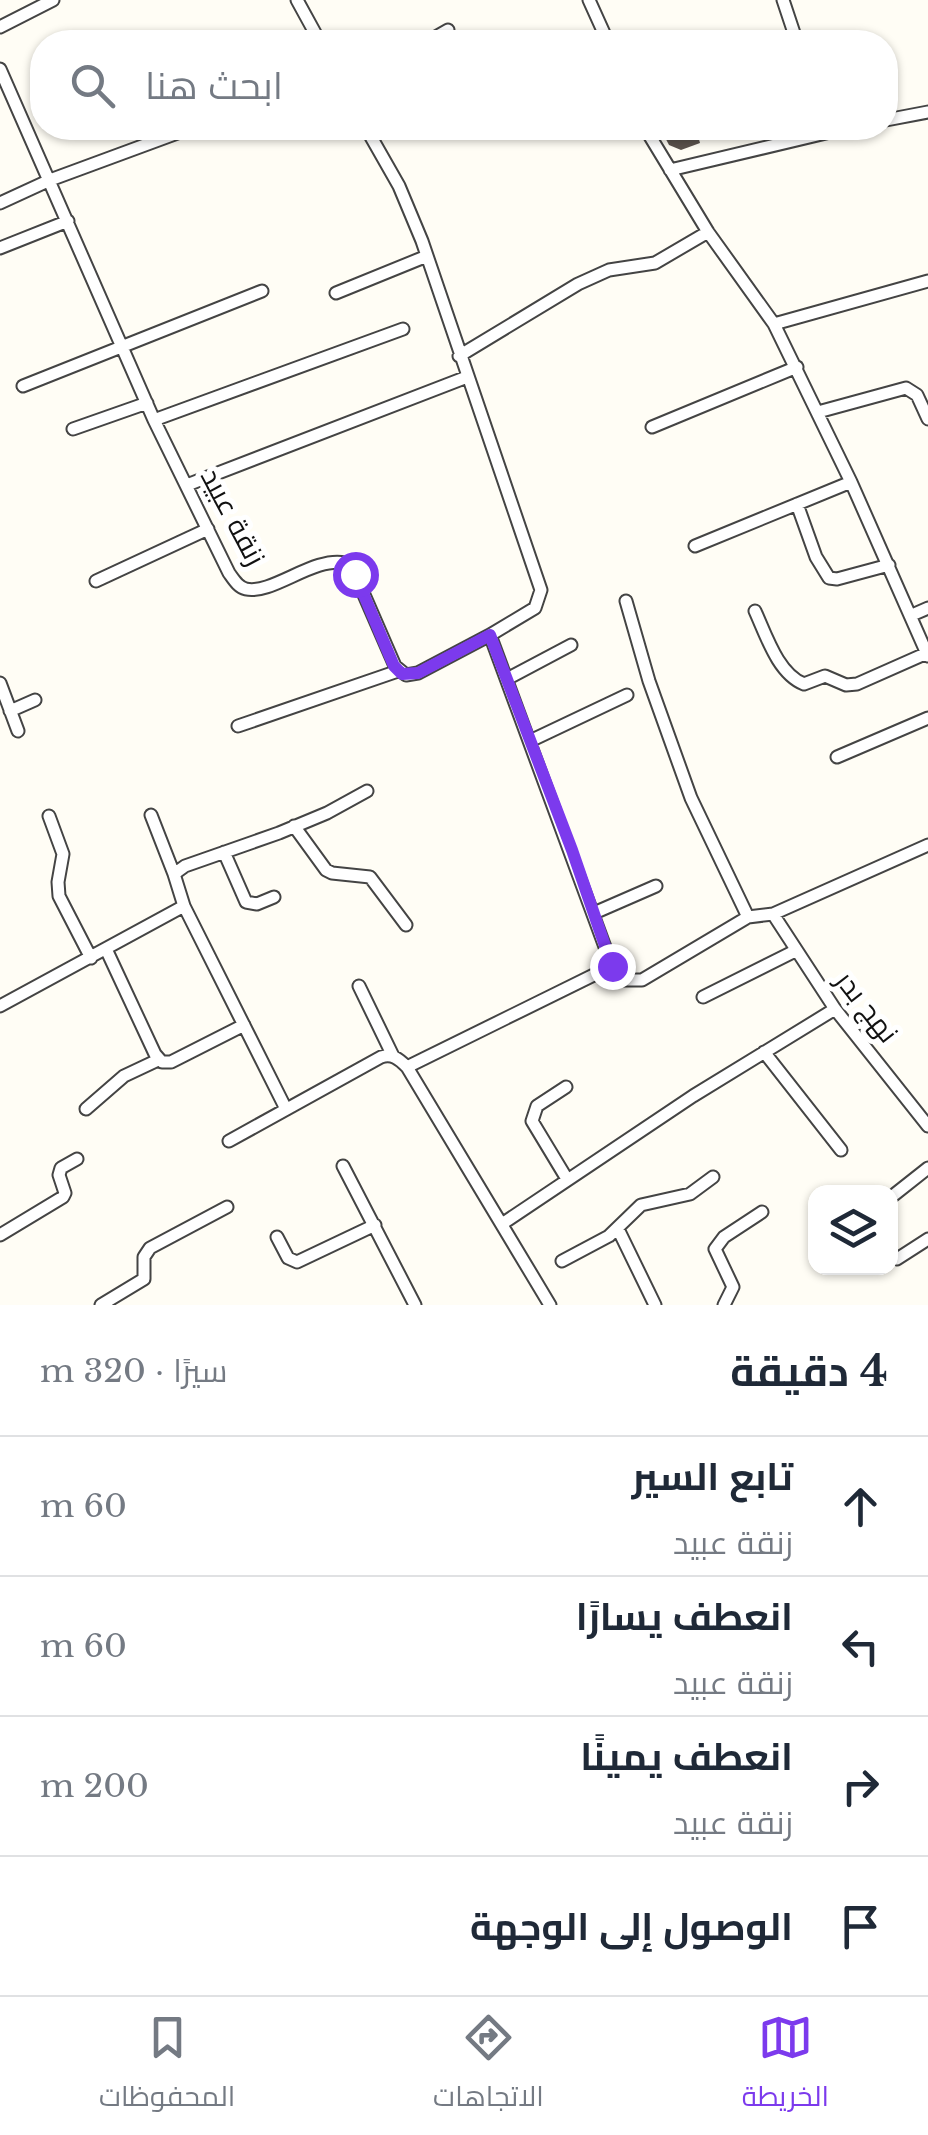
<!DOCTYPE html>
<html lang="ar">
<head>
<meta charset="utf-8">
<style>
	body { margin:0; font-family:"Libre Baskerville",Cairo,serif; background:#f2f2f3; color:#1f2937; direction:rtl }
	.controls { position:absolute; right:30px; bottom:30px; display:grid; overflow:hidden; border-radius:20px; box-shadow:0 2px 8px #0004 }
	.controls button { width:90px; height:90px; display:grid; place-items:center; padding:0; border:0; border-bottom:2px solid #e0e1e3; background:#fff; color:#1f2937; font:50px sans-serif }
	.stop { position:absolute; width:30px; height:30px; margin:-22px; border:8px solid #7c3aed; border-radius:50%; background:#fff }
	.stop.end { background:#7c3aed; border-color:#fff; box-shadow:0 2px 10px #0008 }
	.list { margin:0; padding:0; list-style:none }
	h2 { display:flex; justify-content:space-between; align-items:center; height:130px; margin:0; padding:0 40px; font-size:42px }
	h2 small { font-size:32px; font-weight:400; color:#747a83 }
	.list li { display:grid; grid-template-columns:65px 1fr auto; gap:30px; align-items:center; box-sizing:border-box; height:140px; padding:0 40px; border-top:2px solid #e0e1e3 }
	.list b { display:block; font-size:38px; white-space:nowrap }
	.list p { margin:0; font-size:32px; white-space:nowrap; color:#747a83 }
	.list em { font-size:32px; font-style:normal; color:#747a83 }
	.icon { flex:none; width:55px; height:55px; fill:none; stroke:currentColor; stroke-width:2; stroke-linecap:round; stroke-linejoin:round }
	.map { position:relative; flex:none; width:928px; height:1305px; overflow:hidden; direction:ltr }
	.search { position:absolute; background:#fff; box-shadow:0 2px 8px #0004; left:30px; right:30px; top:30px; height:110px; display:flex; align-items:center; gap:25px; box-sizing:border-box; padding:0 35px; border-radius:40px; color:#747a83; font-size:38px }
	.sheet { height:690px; background:#fff }
	nav { display:flex; justify-content:space-around; align-items:center; box-sizing:border-box; height:140px; border-top:2px solid #e0e1e3; background:#fff; font-size:28px; color:#747a83 }
	nav a { display:grid; justify-items:center; gap:5px }
	nav .on { color:#7c3aed }
	.map>svg:first-child { display:block }
</style>
</head>
<body>
<div class="map">
<svg width="928" height="1305" viewBox="0 0 928 1305">
	<rect width="100%" height="100%" fill="#fffdf5"/>
	<path fill="#5a524d" d="M 660,128 L 696,128 L 700,143 L 681,150 L 669,145 Z"/>
	<g fill="none" stroke-linecap="round" stroke-linejoin="round">
		<g stroke="#444" stroke-width="15">
			<path id="street" d="M 297,0 L 320,42
				M 589,0 L 608,42
				M 783,0 L 797,42
				M 0,27 L 53,0
				M 427,42 L 448,30
				M 0,69 L 154,420 L 229,573 C 234,580 238,587 246,589 C 272,595 314,556 345,563 L 355,574 L 395,666 L 406,675 L 418,673 L 490,635 L 612,966 L 624,980 L 642,980 L 748,917 L 773,914 L 928,845
				M 886,120 L 928,112
				M 366,128 L 399,186 L 422,241 L 541,590 L 535,608 L 490,635
				M 645,128 L 708,232 L 774,324 L 851,482 L 928,656
				M 670,170 L 847,128
				M 0,203 L 50,180 L 191,128
				M 0,248 L 68,221
				M 336,293 L 427,256
				M 774,324 L 928,281
				M 459,356 L 578,284 L 609,270 L 655,263 L 708,232
				M 23,386 L 262,291
				M 818,412 L 906,388 L 917,395 L 928,419
				M 154,420 L 403,329
				M 652,427 L 797,367
				M 73,429 L 147,403
				M 187,485 L 467,377
				M 797,504 L 816,557 L 829,578 L 837,579 L 889,565
				M 695,546 L 851,482
				M 96,581 L 208,529
				M 626,601 L 649,681 L 691,798 L 748,917
				M 755,611 C 766,635 778,674 804,684 L 825,676 L 846,685 L 857,684 L 927,653
				M 912,615 L 928,608
				M 507,679 L 571,645
				M 0,683 L 18,731
				M 10,711 L 35,700
				M 238,726 L 398,671
				M 530,741 L 627,695
				M 837,757 L 928,718
				M 151,815 L 174,874
				M 49,816 L 63,854 L 58,882 L 59,896 L 91,958
				M 294,826 L 326,870 L 332,873 L 370,877 L 406,925
				M 224,852 L 246,902 L 257,904 L 274,897
				M 594,913 L 656,886
				M 773,914 L 835,1009 L 928,1126
				M 106,949 L 155,1054 L 162,1062 L 171,1062 L 244,1025
				M 359,986 L 393,1056
				M 703,997 L 795,951
				M 0,1006 L 184,906
				M 764,1052 L 841,1150
				M 407,1067 L 612,966
				M 566,1087 L 537,1106 L 532,1121 L 567,1179
				M 86,1109 L 124,1076 L 158,1060
				M 286,1109 L 184,906 L 174,874 L 185,866 L 279,833 L 327,813 L 367,791
				M 229,1141 L 381,1057 C 392,1053 399,1059 407,1067 L 550,1305
				M 343,1166 L 415,1305
				M 890,1198 L 928,1168
				M 502,1224 L 693,1096 L 835,1009
				M 618,1229 L 655,1305
				M 0,1235 L 63,1197 L 65,1193 L 59,1175 L 61,1168 L 77,1159
				M 277,1237 L 288,1258 L 297,1262 L 375,1225
				M 897,1259 L 928,1239
				M 562,1261 L 609,1236 L 641,1205 L 690,1194 L 713,1177
				M 101,1305 L 144,1279 L 144,1257 L 150,1248 L 227,1207
				M 724,1305 L 733,1287 L 715,1249 L 724,1237 L 762,1212"/>
		</g>
		<use href="#street" stroke="#fff" stroke-width="11"/>
	</g>
	<g fill="none" stroke-linecap="round" stroke-linejoin="round">
		<path stroke="#7c3aed" stroke-width="12" d="M 355,574 L 394,666 L 402,674 L 418,673 L 490,635 L 572,850 L 612,966"/>
	</g>
	<g text-anchor="middle" dominant-baseline="central" stroke-width="10" stroke-linejoin="round" paint-order="stroke">
		<g font-size="28" fill="#111" stroke="#fff">
			<text transform="translate(233 517) rotate(62)">زنقة عبيد</text>
			<text transform="translate(867 1007) rotate(52)">نهج بدر</text>
		</g>
	</g>
</svg>
<div class="controls">
<button><svg class="icon" aria-label="layers" viewBox="0 0 24 24"><path d="M12 4l9 5-9 5-9-5zM3 14l9 5 9-5"/></svg></button>
</div>
<div class="stop" style="left:355px;top:574px"></div>
<div class="stop end" style="left:612px;top:966px"></div>
<div class="search"><svg class="icon" aria-label="search" viewBox="0 0 24 24"><circle cx="10" cy="10" r="6"/><path d="M15 15l6 6"/></svg>ابحث هنا</div>
</div>
<section class="sheet">
<h2>4 دقيقة<small>سيرًا · 320 m</small></h2>
<ul class="list">
<li><svg class="icon" aria-label="ahead" viewBox="0 0 24 24"><path d="M12 20V5M6 11l6-6 6 6"/></svg><div><b>تابع السير</b><p>زنقة عبيد</p></div><em>60 m</em></li>
<li><svg class="icon" aria-label="left" viewBox="0 0 24 24"><path d="M17 20v-9H6M10 6l-5 5 5 5"/></svg><div><b>انعطف يسارًا</b><p>زنقة عبيد</p></div><em>60 m</em></li>
<li><svg class="icon" aria-label="right" viewBox="0 0 24 24"><path d="M7 20v-9h11M14 6l5 5-5 5"/></svg><div><b>انعطف يمينًا</b><p>زنقة عبيد</p></div><em>200 m</em></li>
<li><svg class="icon" aria-label="arrive" viewBox="0 0 24 24"><path d="M6 21V4h12l-3 4 3 4H6"/></svg><div><b>الوصول إلى الوجهة</b></div></li>
</ul>
</section>
<nav>
<a class="on"><svg class="icon" aria-label="map" viewBox="0 0 24 24"><path d="M3 6l6-2 6 2 6-2v14l-6 2-6-2-6 2zM9 4v14M15 6v14"/></svg>الخريطة</a>
<a><svg class="icon" aria-label="directions" viewBox="0 0 24 24"><path d="M12 3l9 9-9 9-9-9zM9 14v-3h6M13 9l2 2-2 2"/></svg>الاتجاهات</a>
<a><svg class="icon" aria-label="saved" viewBox="0 0 24 24"><path d="M7 4h10v16l-5-4-5 4z"/></svg>المحفوظات</a>
</nav>
</body>
</html>
